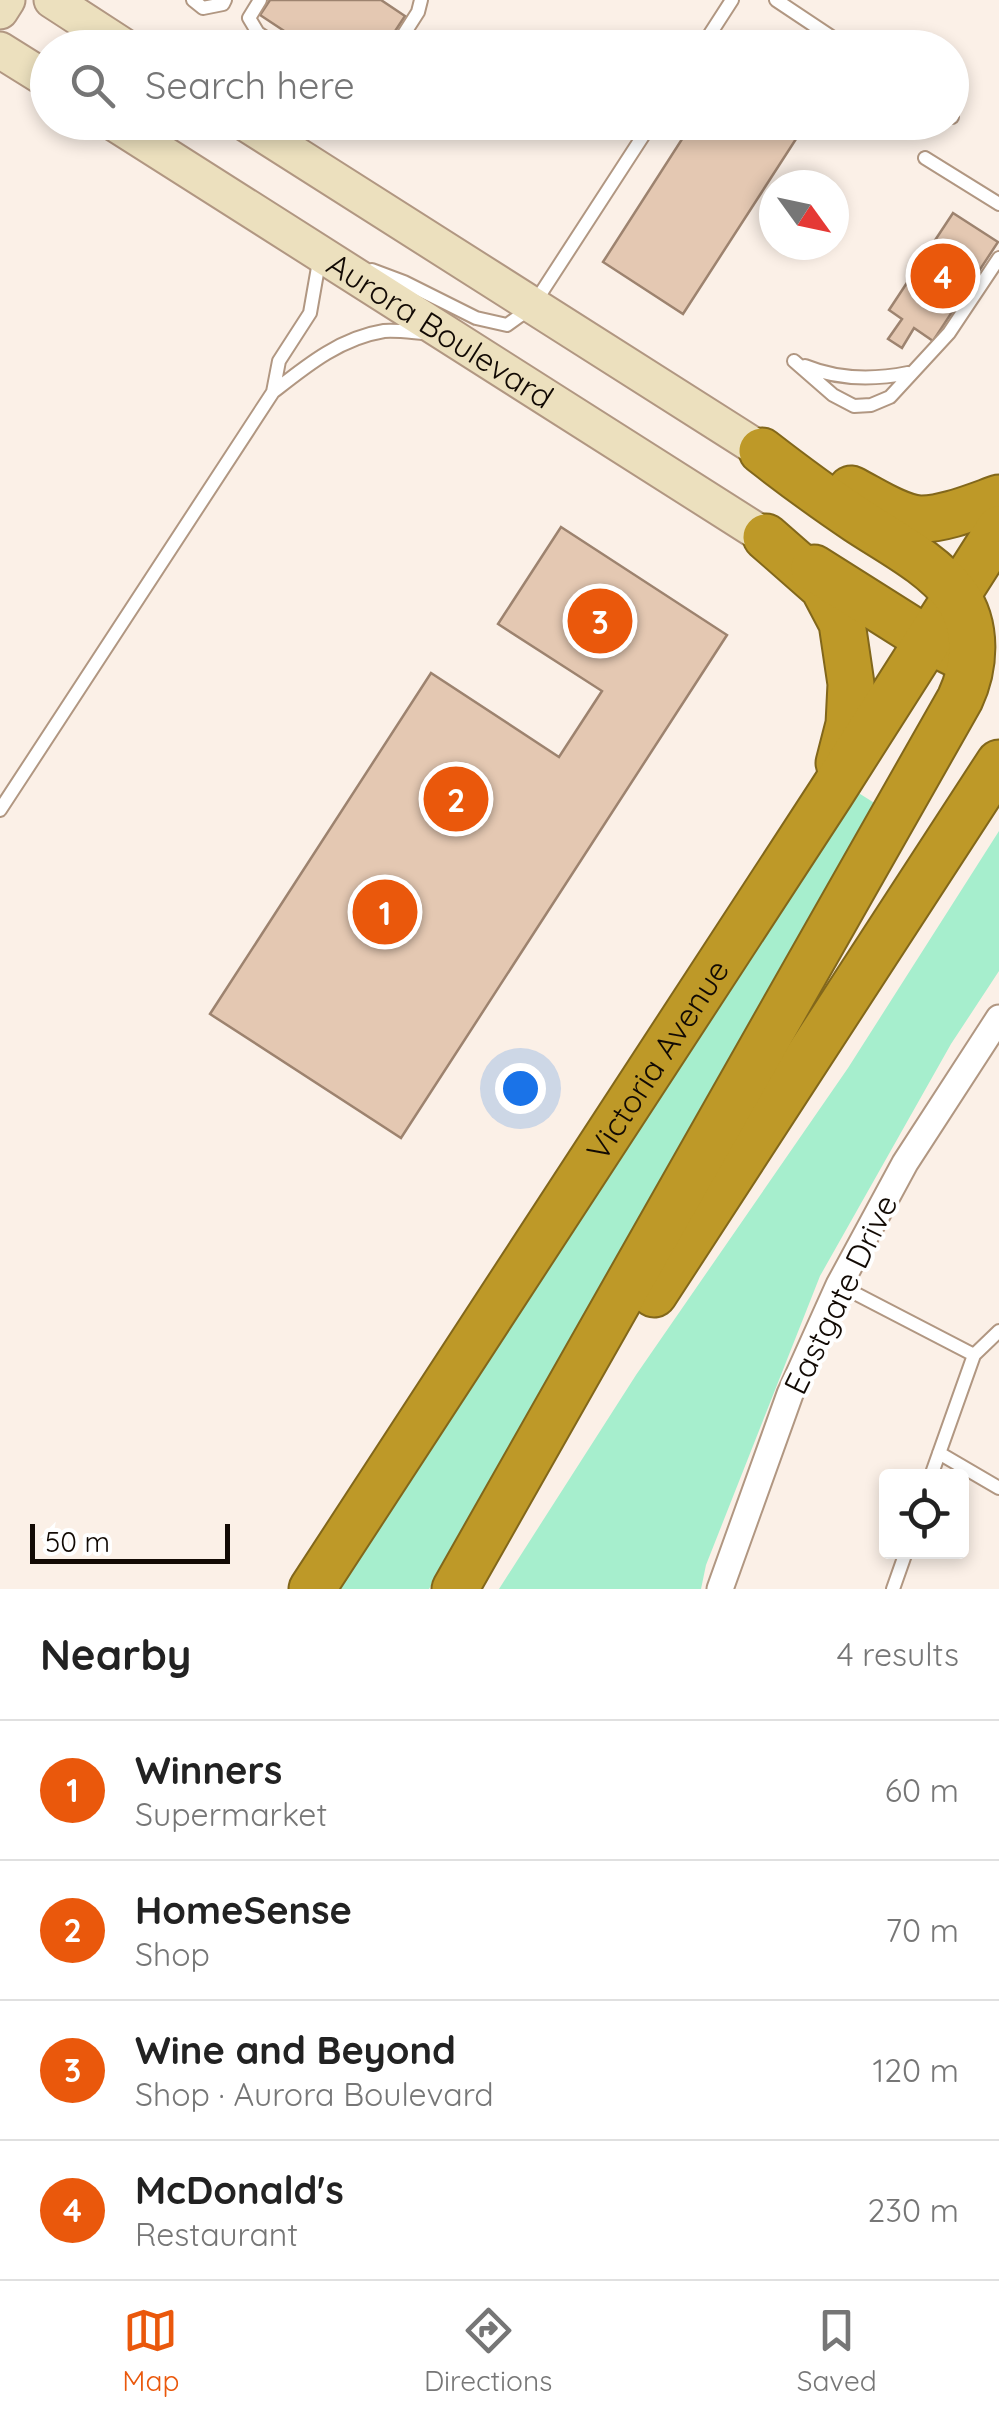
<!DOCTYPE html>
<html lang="en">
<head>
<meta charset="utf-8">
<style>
	body { margin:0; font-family:Quicksand,sans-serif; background:#f2f2f2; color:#222 }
	.controls { position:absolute; right:30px; bottom:30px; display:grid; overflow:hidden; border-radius:10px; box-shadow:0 5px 15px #0003 }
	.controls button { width:90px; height:90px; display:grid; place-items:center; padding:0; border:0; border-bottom:2px solid #e0e0e0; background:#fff; color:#222; font:50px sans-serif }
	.compass { position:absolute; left:759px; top:170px; width:90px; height:90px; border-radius:50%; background:#fff; box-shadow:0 5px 15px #0003; rotate:123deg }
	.scale { position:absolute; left:30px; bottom:25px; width:200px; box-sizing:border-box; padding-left:10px; border:5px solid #120a04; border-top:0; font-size:28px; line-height:35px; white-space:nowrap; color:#120a04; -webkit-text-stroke:8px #fff; paint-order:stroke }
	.you { position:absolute; left:520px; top:1088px; width:35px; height:35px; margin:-25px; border:8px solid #fff; border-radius:50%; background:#1a73e8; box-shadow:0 0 0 15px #1a73e833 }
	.badge { display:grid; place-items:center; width:65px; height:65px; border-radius:50%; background:#ea580c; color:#fff; font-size:32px; font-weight:700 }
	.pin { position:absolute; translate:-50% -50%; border:5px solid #fff; box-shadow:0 2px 10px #0006 }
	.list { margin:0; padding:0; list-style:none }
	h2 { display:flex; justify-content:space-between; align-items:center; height:130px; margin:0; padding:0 40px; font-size:42px }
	h2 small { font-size:32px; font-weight:400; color:#767676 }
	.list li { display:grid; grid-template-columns:65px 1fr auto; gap:30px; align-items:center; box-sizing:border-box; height:140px; padding:0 40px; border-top:2px solid #e0e0e0 }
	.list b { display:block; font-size:38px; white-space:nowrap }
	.list p { margin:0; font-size:32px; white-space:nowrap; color:#767676 }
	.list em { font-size:32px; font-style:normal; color:#767676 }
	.icon { flex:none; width:55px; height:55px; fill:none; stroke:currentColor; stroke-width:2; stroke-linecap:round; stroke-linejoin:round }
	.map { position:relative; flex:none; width:999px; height:1589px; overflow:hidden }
	.search { position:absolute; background:#fff; box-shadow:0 5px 15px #0003; left:30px; right:30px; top:30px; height:110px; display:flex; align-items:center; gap:25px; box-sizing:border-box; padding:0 35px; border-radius:55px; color:#767676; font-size:38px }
	.sheet { height:690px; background:#fff }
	nav { display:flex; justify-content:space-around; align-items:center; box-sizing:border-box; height:140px; border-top:2px solid #e0e0e0; background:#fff; font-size:28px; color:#767676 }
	nav a { display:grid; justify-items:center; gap:5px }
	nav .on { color:#ea580c }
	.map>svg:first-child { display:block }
</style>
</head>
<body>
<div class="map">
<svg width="999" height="1589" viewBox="0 0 999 1589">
	<rect width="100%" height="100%" fill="#fbf0e7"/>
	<path fill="#a6eecd" d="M 857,792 L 876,804 L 706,1098 L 429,1589 L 339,1589 Z
		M 999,831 L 999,971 L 951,1044 L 820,1276 L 706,1565 L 701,1589 L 499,1589 L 636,1375 L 848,1068 Z"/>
	<path fill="#e4c8b2" stroke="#9d836f" stroke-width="2.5" d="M 270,0 L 381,0 L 405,16 L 384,48 L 310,48 L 260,15 Z
		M 693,122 L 807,122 L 683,314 L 603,262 Z
		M 953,213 L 998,242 L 933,341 L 914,328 L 902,348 L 888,339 L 902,319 L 889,310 Z
		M 561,527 L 727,635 L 401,1138 L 210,1014 L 431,673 L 559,757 L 602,691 L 498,624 Z"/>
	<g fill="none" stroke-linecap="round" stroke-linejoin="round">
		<g stroke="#b19782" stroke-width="16">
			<path id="lane" d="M 193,0 L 203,8 L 223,4 L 225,0
				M 260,0 L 249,18 L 258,33 L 281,48
				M 776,0 L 848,48
				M 395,48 L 418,12 L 421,0
				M 701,48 L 732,0
				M 952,116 L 952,117
				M 925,158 L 999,204
				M 372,270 L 404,282 L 476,318 L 507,325 L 532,307 L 652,122
				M 794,361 L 833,395 L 854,406 L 871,405 L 890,397 L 949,333 L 999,258
				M 805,366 C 839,380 873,380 908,373
				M 273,392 L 279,361 L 310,313 L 320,256
				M 0,810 L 273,392 C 306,366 340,338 384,331 C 396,330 411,332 424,333
				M 839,1285 L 974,1355
				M 939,1453 L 999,1488
				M 931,1476 L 974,1355 L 999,1331
				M 893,1589 L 906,1552"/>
		</g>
		<g stroke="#b19782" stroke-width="29">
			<path id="street" d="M 720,1589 L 790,1394 L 839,1285 L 905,1163 L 999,1018"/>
		</g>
		<g stroke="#b19782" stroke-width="39">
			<g id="secondary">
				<path d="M 52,0 L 126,48"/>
				<path d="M 0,11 L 7,0"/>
				<path d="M 0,50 L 48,80"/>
				<path id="s1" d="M 113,122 L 766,537"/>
				<path d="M 244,122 L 762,451"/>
			</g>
		</g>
		<g stroke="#82671b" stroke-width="49">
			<g id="highway">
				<path d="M 851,489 C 871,499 897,517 919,519 C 943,520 976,506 999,498"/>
				<path d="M 766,537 L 823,587 L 842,623 L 851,684 L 849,724 L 839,763"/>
				<path d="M 814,568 L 928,640 L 956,654"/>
				<path d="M 654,1294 L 999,763"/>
				<path id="s2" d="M 312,1589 L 831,793 L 999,529"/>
				<path d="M 455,1589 L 960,699 C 975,667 978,626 956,595 C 932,563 890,542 857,520 C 824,498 793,475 762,451"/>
			</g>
		</g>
		<use href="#lane" stroke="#fff" stroke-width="12"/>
		<use href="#street" stroke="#fff" stroke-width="25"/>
		<use href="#secondary" stroke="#ece0be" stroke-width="35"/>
		<use href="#highway" stroke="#be9928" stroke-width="45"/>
	</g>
	<g text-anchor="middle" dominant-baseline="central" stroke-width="8" stroke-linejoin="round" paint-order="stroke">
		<g font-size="32" fill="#120a04" stroke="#fff">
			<text stroke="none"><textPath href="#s1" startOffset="388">Aurora Boulevard</textPath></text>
			<text stroke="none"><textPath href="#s2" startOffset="632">Victoria Avenue</textPath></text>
			<text transform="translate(840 1294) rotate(-64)">Eastgate Drive</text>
		</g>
	</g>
</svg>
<div class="controls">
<button><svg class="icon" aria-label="locate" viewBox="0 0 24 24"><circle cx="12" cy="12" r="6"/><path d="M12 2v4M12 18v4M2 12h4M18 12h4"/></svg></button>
</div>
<svg class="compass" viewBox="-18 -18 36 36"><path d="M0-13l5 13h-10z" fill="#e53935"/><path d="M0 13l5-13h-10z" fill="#767676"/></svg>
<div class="scale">50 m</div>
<div class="you"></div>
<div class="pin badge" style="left:385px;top:912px">1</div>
<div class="pin badge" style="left:456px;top:799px">2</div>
<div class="pin badge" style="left:600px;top:621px">3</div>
<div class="pin badge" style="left:943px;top:276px">4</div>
<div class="search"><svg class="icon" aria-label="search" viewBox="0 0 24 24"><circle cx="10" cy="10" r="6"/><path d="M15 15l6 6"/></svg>Search here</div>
</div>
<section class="sheet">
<h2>Nearby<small>4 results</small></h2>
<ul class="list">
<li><span class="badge">1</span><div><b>Winners</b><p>Supermarket</p></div><em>60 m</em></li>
<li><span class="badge">2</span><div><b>HomeSense</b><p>Shop</p></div><em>70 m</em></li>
<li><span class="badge">3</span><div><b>Wine and Beyond</b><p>Shop · Aurora Boulevard</p></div><em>120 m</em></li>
<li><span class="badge">4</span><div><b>McDonald's</b><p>Restaurant</p></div><em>230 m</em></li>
</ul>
</section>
<nav>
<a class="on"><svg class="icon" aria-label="map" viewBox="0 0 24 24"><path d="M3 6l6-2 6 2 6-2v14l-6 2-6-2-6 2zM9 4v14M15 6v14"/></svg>Map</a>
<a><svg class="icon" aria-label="directions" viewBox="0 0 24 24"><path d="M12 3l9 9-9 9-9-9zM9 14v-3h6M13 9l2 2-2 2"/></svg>Directions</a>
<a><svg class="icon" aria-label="saved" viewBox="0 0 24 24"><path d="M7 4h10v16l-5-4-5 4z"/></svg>Saved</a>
</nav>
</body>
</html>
